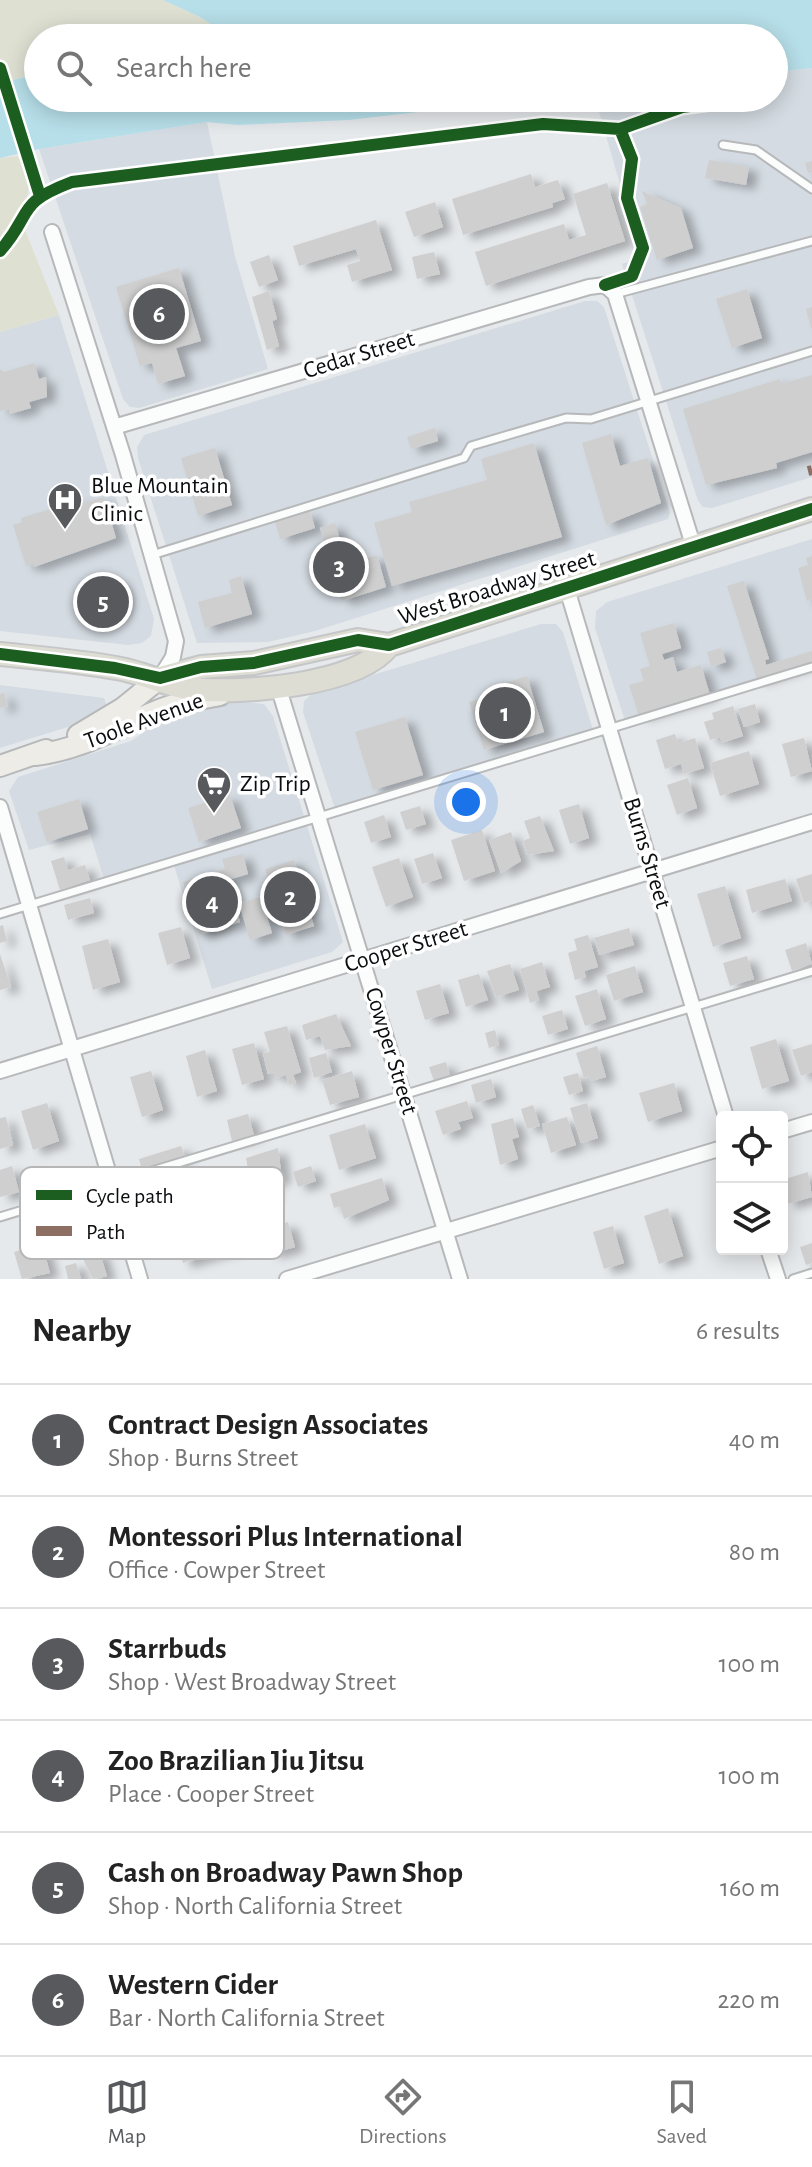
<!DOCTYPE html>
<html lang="en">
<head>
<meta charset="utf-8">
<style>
	body { margin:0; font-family:"Alegreya Sans",sans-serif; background:#f2f2f2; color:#222 }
	.controls { position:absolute; right:24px; bottom:24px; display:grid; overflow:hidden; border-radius:8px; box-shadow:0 4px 20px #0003 }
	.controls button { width:72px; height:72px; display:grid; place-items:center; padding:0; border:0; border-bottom:2px solid #e0e0e0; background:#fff; color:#222; font:40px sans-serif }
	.you { position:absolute; left:466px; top:802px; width:28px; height:28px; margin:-20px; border:6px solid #fff; border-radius:50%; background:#1a73e8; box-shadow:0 0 0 12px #1a73e833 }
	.badge { display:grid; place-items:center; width:52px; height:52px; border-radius:50%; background:#57595c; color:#fff; font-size:26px; font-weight:700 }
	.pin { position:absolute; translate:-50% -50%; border:4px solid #fff; box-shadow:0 2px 8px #0006 }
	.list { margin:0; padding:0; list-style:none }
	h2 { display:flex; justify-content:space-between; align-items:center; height:104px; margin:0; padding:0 32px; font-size:34px }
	h2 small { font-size:26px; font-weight:400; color:#767676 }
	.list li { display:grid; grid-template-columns:52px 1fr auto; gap:24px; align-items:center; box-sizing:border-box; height:112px; padding:0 32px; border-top:2px solid #e0e0e0 }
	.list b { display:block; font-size:30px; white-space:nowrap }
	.list p { margin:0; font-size:26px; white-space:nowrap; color:#767676 }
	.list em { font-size:26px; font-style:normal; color:#767676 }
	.icon { flex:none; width:44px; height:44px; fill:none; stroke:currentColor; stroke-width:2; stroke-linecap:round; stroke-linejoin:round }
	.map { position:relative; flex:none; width:812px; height:1279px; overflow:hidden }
	.search { position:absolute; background:#fff; box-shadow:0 4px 20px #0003; left:24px; right:24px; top:24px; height:88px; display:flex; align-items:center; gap:20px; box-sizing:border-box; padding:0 28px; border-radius:44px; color:#767676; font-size:30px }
	.sheet { height:776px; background:#fff }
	nav { display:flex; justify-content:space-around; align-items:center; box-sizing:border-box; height:112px; border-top:2px solid #e0e0e0; background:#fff; font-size:22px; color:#767676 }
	nav a { display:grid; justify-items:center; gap:4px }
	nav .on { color:#57595c }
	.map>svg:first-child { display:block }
</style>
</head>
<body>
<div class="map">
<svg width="812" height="1279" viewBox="0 0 812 1279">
	<defs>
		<filter id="shadow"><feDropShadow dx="9" dy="5" stdDeviation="4" flood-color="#0004"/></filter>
	</defs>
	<rect width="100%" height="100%" fill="#e6e9ec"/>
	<path fill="#d4dbe2" d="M 812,68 L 812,477 L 712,508 L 703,507 L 698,501 L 622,264 L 641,257 L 595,98 L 774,98 L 774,72 Z
		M 207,122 L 235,256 L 268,369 L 139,408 L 130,407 L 123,399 L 39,149 Z
		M 585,301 L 597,301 L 604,307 L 670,513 L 668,519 L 315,631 L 268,642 L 197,643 L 138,458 L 137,447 L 144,435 Z
		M 59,315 L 154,619 L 151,636 L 142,643 L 128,645 L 0,631 L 0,332 Z
		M 812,539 L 812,667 L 626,724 L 595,628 L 596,611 L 607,602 Z
		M 541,624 L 556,624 L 563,632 L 594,733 L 336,812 L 303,712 L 304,701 L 313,693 Z
		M 0,685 L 104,698 L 108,709 L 97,718 L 0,748 Z
		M 236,701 L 264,704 L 273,716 L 343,942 L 332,952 L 212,989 L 173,862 L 105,882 L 90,834 L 29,850 L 9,791 L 18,777 L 131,741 L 171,713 L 204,704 Z"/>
	<path fill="#dee1d2" d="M 0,0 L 163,0 L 200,17 L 232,38 L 38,38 L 38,74 L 0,83 Z
		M 18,156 L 29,186 L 23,225 L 59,315 L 0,332 L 0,158 Z"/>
	<path fill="#b7dfe9" d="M 163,0 L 812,0 L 812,68 L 774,72 L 774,38 L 232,38 L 200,17 Z
		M 38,74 L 38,98 L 539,98 L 349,120 L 237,125 L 207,122 L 39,149 L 0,158 L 0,83 Z"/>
	<path fill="#cfcfcf" filter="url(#shadow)" d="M 709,160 L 749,167 L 746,185 L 705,178 Z
		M 812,161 L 812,172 L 808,173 L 805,163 Z
		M 531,174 L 535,187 L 558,180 L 565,199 L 552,203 L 553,207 L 463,235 L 452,199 Z
		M 607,183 L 625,241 L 486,286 L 475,252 L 564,224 L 569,240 L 586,235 L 573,194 Z
		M 642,191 L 681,208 L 693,248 L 657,260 L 640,207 L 647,204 Z
		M 435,202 L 443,227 L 414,237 L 405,212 Z
		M 376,220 L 392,270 L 352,282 L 347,265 L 360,261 L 356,249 L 299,266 L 293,246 Z
		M 434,252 L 440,274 L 417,279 L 412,257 Z
		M 269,255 L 278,280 L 259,287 L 250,262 Z
		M 179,268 L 201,341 L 176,348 L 185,376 L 158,384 L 152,363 L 140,366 L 116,287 Z
		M 747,289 L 762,338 L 732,348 L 716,299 Z
		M 269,291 L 277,319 L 272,321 L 279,346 L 267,350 L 252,297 Z
		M 812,307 L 812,328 L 811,328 L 806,309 Z
		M 34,363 L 39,379 L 46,377 L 47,397 L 29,402 L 31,408 L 10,414 L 9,409 L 0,411 L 0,369 L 4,372 Z
		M 812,375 L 812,452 L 776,463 L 777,468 L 706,485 L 683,409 L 780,379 L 781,384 Z
		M 435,428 L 438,441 L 411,449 L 407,437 Z
		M 611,434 L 620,466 L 648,458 L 661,503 L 606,525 L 582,443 Z
		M 534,443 L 562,537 L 392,586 L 374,523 L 412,512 L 409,502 L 487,480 L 481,459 Z
		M 215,448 L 232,505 L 198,516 L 181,458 Z
		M 104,497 L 116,538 L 34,567 L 33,564 L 26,566 L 13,525 L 22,522 L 21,518 L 83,499 L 84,503 Z
		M 310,511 L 315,528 L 280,539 L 275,522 Z
		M 335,523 L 347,564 L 377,555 L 386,587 L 342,601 L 320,528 Z
		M 812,556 L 812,599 L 807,601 L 798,568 L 808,565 L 806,558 Z
		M 241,576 L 252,614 L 205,628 L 198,602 L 232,593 L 229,580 Z
		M 119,581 L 124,597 L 119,612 L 101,617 L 85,610 L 80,594 Z
		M 744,581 L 769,659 L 765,660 L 766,665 L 812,651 L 812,662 L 757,680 L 727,586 Z
		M 674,623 L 681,648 L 662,654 L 664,660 L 673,657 L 677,672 L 701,665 L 710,695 L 639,716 L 629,685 L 644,681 L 640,669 L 650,666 L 640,633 Z
		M 721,648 L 726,662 L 711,667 L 707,652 Z
		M 527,676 L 544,732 L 484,750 L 469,702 L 495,694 L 493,687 Z
		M 4,693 L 8,706 L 0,708 L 0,694 Z
		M 755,704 L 760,722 L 744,727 L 738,709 Z
		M 733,706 L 743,736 L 722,743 L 720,737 L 710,740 L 704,722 L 714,719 L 712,713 Z
		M 405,717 L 423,775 L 373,790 L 355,732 Z
		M 675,734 L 678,743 L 695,738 L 704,768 L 684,774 L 681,764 L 665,769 L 656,740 Z
		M 804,738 L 812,771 L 791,777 L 782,744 Z
		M 749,751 L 759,784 L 720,796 L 710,763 Z
		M 688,778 L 697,808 L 677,815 L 667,785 Z
		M 230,795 L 241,828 L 199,842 L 188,808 Z
		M 79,799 L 88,829 L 47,842 L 37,812 Z
		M 579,804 L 589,838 L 570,844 L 559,810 Z
		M 420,806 L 426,824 L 406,830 L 400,812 Z
		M 384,815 L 391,837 L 371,843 L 364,822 Z
		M 540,816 L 554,851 L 527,855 L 523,841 L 530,838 L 524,821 Z
		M 482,830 L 495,871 L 464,881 L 451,840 Z
		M 511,832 L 521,861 L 501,873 L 489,840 Z
		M 433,853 L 442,878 L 422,884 L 414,859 Z
		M 243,854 L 248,874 L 228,880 L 240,922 L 199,935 L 183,882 L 225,869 L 222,859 Z
		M 64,857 L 68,870 L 85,865 L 90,880 L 60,890 L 51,861 Z
		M 399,858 L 413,897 L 386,907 L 372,867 Z
		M 294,860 L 314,926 L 286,935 L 265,869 Z
		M 812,874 L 812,900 L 804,903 L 796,879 Z
		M 785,879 L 792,901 L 752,913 L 746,890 Z
		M 725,886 L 741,938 L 713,947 L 697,894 Z
		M 261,897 L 272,933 L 250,940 L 239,903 Z
		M 90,898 L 94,913 L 68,920 L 64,905 Z
		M 3,925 L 7,941 L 0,943 L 0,926 Z
		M 181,927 L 190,958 L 167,965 L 158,933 Z
		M 629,928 L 634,945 L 599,955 L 594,938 Z
		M 588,935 L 598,967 L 584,971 L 586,977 L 575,980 L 568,953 L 577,950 L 574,939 Z
		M 108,939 L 120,982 L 93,990 L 82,946 Z
		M 806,943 L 812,964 L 792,971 L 785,950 Z
		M 0,954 L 11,987 L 0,990 Z
		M 747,956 L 754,979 L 730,986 L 723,963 Z
		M 542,962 L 550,987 L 536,991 L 539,1000 L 530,1003 L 520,969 Z
		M 510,964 L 519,990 L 496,997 L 487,971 Z
		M 635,966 L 643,992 L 614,1001 L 606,975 Z
		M 479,974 L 488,1000 L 466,1007 L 458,980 Z
		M 440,984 L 449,1013 L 425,1020 L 416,991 Z
		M 597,989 L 606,1019 L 585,1026 L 575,996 Z
		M 562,1010 L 568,1029 L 548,1035 L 542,1016 Z
		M 336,1014 L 351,1046 L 325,1050 L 320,1036 L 306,1040 L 302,1025 Z
		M 287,1026 L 301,1072 L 293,1075 L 296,1083 L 289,1085 L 286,1075 L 276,1078 L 274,1072 L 268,1074 L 263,1053 L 270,1052 L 264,1032 Z
		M 495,1030 L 499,1045 L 489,1048 L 485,1033 Z
		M 776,1039 L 789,1081 L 762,1089 L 750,1047 Z
		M 254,1043 L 264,1079 L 242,1085 L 232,1049 Z
		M 812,1044 L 812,1072 L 801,1076 L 792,1050 Z
		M 597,1046 L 606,1077 L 591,1081 L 589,1076 L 584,1078 L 576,1053 Z
		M 205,1050 L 217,1091 L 197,1097 L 186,1056 Z
		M 326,1053 L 332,1072 L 314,1078 L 309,1058 Z
		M 446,1062 L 450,1076 L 434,1081 L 429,1067 Z
		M 151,1071 L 163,1110 L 142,1117 L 130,1077 Z
		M 352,1071 L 359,1097 L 330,1105 L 322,1080 Z
		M 578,1073 L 583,1091 L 569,1095 L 563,1077 Z
		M 491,1079 L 496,1097 L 476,1103 L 471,1085 Z
		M 674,1083 L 682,1111 L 648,1122 L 639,1093 Z
		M 467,1101 L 473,1118 L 458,1122 L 461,1129 L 443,1135 L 435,1111 Z
		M 47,1103 L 59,1141 L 33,1150 L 21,1111 Z
		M 587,1103 L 598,1138 L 581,1143 L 570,1108 Z
		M 533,1105 L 540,1126 L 527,1129 L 521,1109 Z
		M 248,1114 L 254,1135 L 232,1141 L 227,1120 Z
		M 6,1117 L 13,1145 L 0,1149 L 0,1118 Z
		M 567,1117 L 576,1145 L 551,1153 L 542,1124 Z
		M 513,1118 L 519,1137 L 512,1139 L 518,1159 L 500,1165 L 491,1124 Z
		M 365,1124 L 376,1158 L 339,1170 L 329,1135 Z
		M 181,1146 L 185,1157 L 142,1170 L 139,1159 Z
		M 278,1148 L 282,1179 L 270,1182 L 273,1193 L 253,1198 L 246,1158 Z
		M 12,1166 L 19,1192 L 0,1197 L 0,1170 Z
		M 311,1166 L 316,1181 L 298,1187 L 293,1172 Z
		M 808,1172 L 812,1197 L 787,1204 L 782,1180 Z
		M 382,1178 L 389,1200 L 344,1219 L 340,1206 L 334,1208 L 330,1194 Z
		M 668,1208 L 683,1256 L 659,1264 L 644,1216 Z
		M 288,1222 L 295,1247 L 271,1254 L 264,1229 Z
		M 232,1225 L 238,1247 L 183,1263 L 176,1240 Z
		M 613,1226 L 624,1263 L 604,1269 L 593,1232 Z
		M 812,1243 L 812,1263 L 806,1265 L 800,1247 Z
		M 42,1244 L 50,1273 L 22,1279 L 14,1252 Z
		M 99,1250 L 107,1276 L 93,1279 L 81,1255 Z
		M 76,1263 L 81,1279 L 68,1279 L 65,1266 Z"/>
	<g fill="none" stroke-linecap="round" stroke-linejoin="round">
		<g stroke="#b6b8ba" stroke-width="11">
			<path id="service" d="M 723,145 L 756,150 L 812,189
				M 615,294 L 812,241
				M 152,555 L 464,458 L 471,446 L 566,418 L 591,419 L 812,351
				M 0,914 L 812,667
				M 0,1217 L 812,971
				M 793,1279 L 812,1273"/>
		</g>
		<g stroke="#b6b8ba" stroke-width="18">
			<path id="minor" d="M 52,232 L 123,455 L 176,641 L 173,657 L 160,678
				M 114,427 L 589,287 L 605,285 L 615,294 L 694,548
				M 567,589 L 726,1117
				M 278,686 L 460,1279
				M 0,807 L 140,1279
				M 0,1071 L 812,822
				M 782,1131 L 812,1122
				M 768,1249 L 778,1279
				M 287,1279 L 722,1148"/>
		</g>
		<g stroke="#b6b8ba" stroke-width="24">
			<path id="secondary" d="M 78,735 L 123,708 L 160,678
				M 35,755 C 81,750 117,727 159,710 C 179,702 200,699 220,695
				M 0,766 L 46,750"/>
		</g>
		<g stroke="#c5c6c8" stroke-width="26">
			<path id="primary" d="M 0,654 C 38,658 78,661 116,668 C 142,672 168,686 192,689 C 241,694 358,686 389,645 L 812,509
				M 160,678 L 201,667 L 254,663 L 358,640 L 389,645"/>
		</g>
		<use href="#service" stroke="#fbfcfc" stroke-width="7"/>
		<use href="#minor" stroke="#fbfcfc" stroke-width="14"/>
		<use href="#secondary" stroke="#edece7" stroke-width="20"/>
		<use href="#primary" stroke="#deddd3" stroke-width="22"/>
		<path stroke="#8d6e63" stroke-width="10" stroke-dasharray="20 10" stroke-linecap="butt" d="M 808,471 L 812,470"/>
		<g stroke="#fff" stroke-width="17">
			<path id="cycleway" d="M 0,68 L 40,196
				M 0,251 C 34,213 14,204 72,182 L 543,124 L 620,129 L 682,107 L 751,98
				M 605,285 L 632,276 L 643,248 L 627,198 L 632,159 L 620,129
				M 0,654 L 115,668 L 160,678 L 201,667 L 254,663 L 358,640 L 389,645 L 812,509"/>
		</g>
		<use href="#cycleway" stroke="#1b5e20" stroke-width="12"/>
	</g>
	<defs>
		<g id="hospital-pin" transform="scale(1.8)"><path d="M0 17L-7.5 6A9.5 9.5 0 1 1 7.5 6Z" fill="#57595c" stroke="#fff"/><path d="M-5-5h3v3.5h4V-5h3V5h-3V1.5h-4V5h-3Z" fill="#fff"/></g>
		<g id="supermarket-pin" transform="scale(1.8)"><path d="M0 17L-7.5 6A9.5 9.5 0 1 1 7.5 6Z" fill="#57595c" stroke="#fff"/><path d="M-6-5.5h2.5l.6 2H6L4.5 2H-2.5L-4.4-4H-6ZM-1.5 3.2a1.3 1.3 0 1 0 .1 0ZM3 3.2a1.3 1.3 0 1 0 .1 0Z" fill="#fff"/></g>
	</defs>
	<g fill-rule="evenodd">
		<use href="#hospital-pin" x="65" y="500"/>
		<use href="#supermarket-pin" x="214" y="784"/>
	</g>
	<g text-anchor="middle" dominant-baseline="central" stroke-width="7" stroke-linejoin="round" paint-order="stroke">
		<g font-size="24" fill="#0a0c0e" stroke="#fff">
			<text transform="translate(359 355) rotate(-17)">Cedar Street</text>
			<text transform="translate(497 588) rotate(-17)">West Broadway Street</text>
			<text transform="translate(144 721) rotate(-20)">Toole Avenue</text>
			<text transform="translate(647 853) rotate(73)">Burns Street</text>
			<text transform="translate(406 947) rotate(-17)">Cooper Street</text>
			<text transform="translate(391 1051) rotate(73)">Cowper Street</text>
		</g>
		<g font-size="24" fill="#0a0c0e" stroke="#fff" text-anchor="start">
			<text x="91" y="486">Blue Mountain<tspan x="91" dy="28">Clinic</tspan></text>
			<text x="240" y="784">Zip Trip</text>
		</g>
	</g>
	<rect x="20" y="1167" width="264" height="92" rx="12" fill="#fff" stroke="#b6b6b7" stroke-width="2"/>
	<rect x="36" y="1190" width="36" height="10" fill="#1b5e20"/>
	<rect x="36" y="1226" width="36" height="10" fill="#8d6e63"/>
	<g font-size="22" fill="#0a0c0e">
		<text x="86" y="1203">Cycle path</text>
		<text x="86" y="1239">Path</text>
	</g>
</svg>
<div class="controls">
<button><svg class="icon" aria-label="locate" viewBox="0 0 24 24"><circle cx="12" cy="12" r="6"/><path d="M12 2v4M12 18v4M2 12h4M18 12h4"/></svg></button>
<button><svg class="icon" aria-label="layers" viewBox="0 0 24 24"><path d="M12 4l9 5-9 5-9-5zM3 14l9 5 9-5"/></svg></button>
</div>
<div class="you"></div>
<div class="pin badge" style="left:505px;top:713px">1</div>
<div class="pin badge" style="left:290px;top:897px">2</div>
<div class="pin badge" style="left:339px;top:567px">3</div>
<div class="pin badge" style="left:212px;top:902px">4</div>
<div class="pin badge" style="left:103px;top:602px">5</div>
<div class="pin badge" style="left:159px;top:314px">6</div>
<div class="search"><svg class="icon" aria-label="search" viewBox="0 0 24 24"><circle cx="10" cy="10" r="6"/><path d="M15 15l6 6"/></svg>Search here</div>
</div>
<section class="sheet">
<h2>Nearby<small>6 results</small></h2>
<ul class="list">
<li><span class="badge">1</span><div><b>Contract Design Associates</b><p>Shop · Burns Street</p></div><em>40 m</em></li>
<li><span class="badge">2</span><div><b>Montessori Plus International</b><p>Office · Cowper Street</p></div><em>80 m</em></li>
<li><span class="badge">3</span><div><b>Starrbuds</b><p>Shop · West Broadway Street</p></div><em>100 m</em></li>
<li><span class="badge">4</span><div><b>Zoo Brazilian Jiu Jitsu</b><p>Place · Cooper Street</p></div><em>100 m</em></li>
<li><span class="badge">5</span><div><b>Cash on Broadway Pawn Shop</b><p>Shop · North California Street</p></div><em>160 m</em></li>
<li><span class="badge">6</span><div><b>Western Cider</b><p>Bar · North California Street</p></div><em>220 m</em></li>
</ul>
</section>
<nav>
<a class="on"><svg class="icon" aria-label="map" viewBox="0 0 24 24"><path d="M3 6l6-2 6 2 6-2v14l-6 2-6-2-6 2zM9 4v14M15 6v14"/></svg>Map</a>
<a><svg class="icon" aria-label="directions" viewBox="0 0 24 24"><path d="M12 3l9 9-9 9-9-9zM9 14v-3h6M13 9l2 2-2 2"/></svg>Directions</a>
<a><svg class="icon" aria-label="saved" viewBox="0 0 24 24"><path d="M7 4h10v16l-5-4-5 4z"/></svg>Saved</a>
</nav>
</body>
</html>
